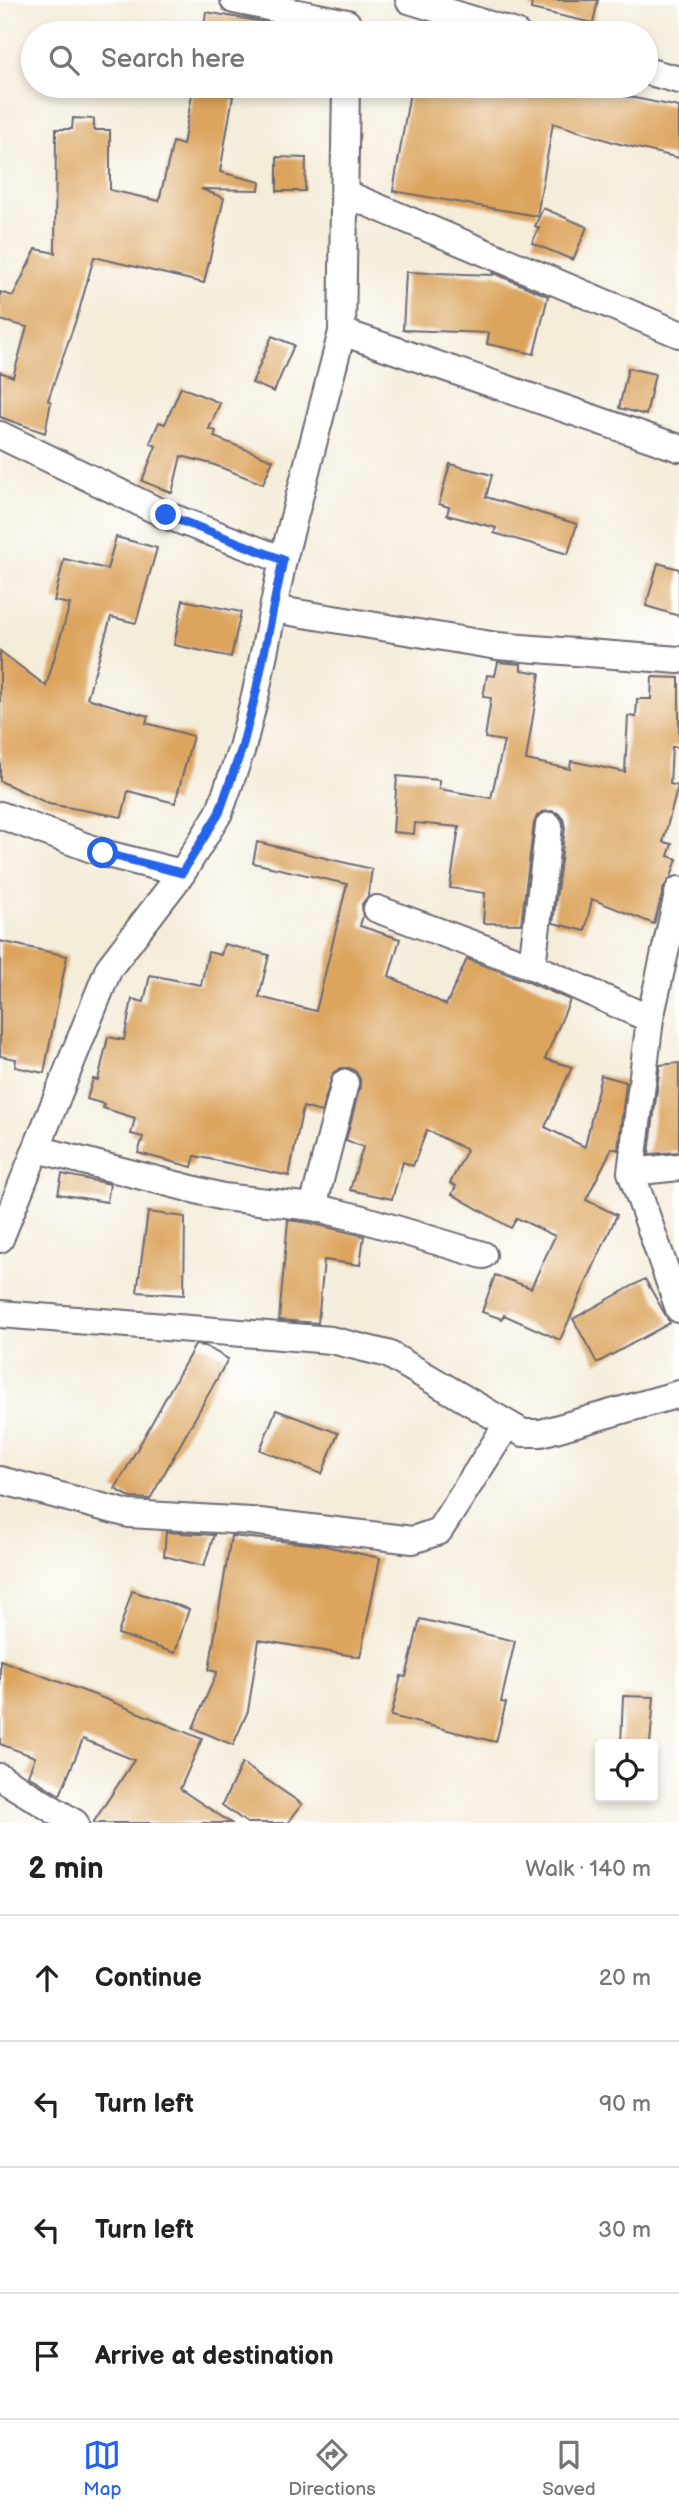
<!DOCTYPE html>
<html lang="en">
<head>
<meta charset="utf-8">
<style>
	body { margin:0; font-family:"Balsamiq Sans",sans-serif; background:#f6f6f6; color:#222 }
	.controls { position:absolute; right:21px; bottom:21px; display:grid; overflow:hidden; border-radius:7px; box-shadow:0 4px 10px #0003 }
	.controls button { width:63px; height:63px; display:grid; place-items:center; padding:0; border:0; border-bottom:2px solid #e0e0e0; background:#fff; color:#222; font:35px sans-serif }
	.stop { position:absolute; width:21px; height:21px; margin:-16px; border:5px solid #2563eb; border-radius:50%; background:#fff }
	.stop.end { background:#2563eb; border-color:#fff; box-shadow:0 2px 7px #0008 }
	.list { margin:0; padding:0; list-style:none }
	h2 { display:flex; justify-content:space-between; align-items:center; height:91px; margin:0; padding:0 28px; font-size:30px }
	h2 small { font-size:23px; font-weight:400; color:#767676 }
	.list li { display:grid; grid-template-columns:46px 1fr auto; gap:21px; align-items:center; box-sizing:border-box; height:126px; padding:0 28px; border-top:2px solid #e0e0e0 }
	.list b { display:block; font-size:26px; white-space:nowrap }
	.list em { font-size:23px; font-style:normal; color:#767676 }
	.icon { flex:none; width:38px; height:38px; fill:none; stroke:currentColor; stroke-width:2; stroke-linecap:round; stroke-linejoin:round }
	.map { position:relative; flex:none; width:679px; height:1823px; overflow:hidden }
	.search { position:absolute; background:#fff; box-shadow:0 4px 10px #0003; left:21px; right:21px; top:21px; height:77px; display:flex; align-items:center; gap:18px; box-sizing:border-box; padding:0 24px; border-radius:38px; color:#767676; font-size:26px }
	.sheet { height:595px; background:#fff }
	nav { display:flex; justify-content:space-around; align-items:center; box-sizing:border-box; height:98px; border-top:2px solid #e0e0e0; background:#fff; font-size:19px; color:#767676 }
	nav a { display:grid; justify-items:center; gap:4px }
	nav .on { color:#2563eb }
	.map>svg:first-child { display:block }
</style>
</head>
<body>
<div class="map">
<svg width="679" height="1823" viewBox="0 0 679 1823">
	<rect width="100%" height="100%" fill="#fff"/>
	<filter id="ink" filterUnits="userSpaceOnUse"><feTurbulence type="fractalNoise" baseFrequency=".0143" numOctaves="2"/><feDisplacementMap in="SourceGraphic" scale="14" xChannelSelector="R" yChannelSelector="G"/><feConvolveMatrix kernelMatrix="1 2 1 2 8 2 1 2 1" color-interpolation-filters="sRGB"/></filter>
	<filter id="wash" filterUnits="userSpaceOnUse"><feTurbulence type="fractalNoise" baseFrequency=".00686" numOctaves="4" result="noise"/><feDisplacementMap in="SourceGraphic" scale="28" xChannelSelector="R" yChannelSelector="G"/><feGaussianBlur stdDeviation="1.57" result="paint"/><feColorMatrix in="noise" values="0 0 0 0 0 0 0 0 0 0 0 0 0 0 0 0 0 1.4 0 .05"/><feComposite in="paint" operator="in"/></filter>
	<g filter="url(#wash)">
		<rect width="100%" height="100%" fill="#f4edda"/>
		<g id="blocks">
			<path fill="#dca45d" d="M 532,0 L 598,0 L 593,23 L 531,9 Z
				M 206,12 L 268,23 L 267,33 L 203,33 Z
				M 411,86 L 591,86 L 590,89 L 679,107 L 679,158 L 616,143 L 553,123 L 537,216 L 393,191 Z
				M 193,89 L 233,96 L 220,172 L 260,182 L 259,190 L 201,189 L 224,198 L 204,283 L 94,257 L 79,311 L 48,400 L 51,402 L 45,433 L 0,417 L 0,372 L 13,377 L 27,327 L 0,320 L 0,292 L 13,296 L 36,249 L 55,253 L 56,129 L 72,129 L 73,118 L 94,119 L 94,130 L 110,130 L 110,190 L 159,201 L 173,142 L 183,145 Z
				M 277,157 L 306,158 L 305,191 L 277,191 Z
				M 543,208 L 587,227 L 573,260 L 532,243 L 539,228 L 535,226 Z
				M 406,272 L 493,275 L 493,273 L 548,296 L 534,354 L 487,344 L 489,333 L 403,330 Z
				M 272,336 L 294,345 L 274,392 L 252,383 Z
				M 628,368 L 655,374 L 646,415 L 619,408 Z
				M 181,387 L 220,403 L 209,429 L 216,431 L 214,437 L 273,460 L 263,484 L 212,464 L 181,456 L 172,493 L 142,481 L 156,446 L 150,443 L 159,422 L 165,424 Z
				M 450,464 L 492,475 L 486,497 L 577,524 L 568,554 L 494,533 L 496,528 L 447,515 L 449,507 L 439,504 Z
				M 116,537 L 157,548 L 136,623 L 111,617 L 87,698 L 148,716 L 146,723 L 193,736 L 175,803 L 128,791 L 122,817 L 49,804 L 0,781 L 0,651 L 46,686 L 70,604 L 54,601 L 64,559 L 107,569 Z
				M 658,563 L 679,569 L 679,616 L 646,606 Z
				M 183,600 L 241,612 L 231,657 L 174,645 Z
				M 498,662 L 521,664 L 521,670 L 540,673 L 526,760 L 570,769 L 571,761 L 625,772 L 628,716 L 636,717 L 637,699 L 651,699 L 652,677 L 679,678 L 679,747 L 672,747 L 670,784 L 678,786 L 663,842 L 672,844 L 668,856 L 677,859 L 671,877 L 664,887 L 654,924 L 592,899 L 585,931 L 553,923 L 565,828 L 563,819 L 558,813 L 552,811 L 542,812 L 537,816 L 534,823 L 521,924 L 483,923 L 485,893 L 450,888 L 459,827 L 415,823 L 414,834 L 393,832 L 397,776 L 439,780 L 439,789 L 491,798 L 504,741 L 485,738 L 491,698 L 483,697 L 487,675 L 495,676 Z
				M 257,842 L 372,869 L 368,896 L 362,904 L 363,915 L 360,926 L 400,939 L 389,976 L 446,1005 L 467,959 L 526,981 L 570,1000 L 545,1059 L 572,1067 L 545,1127 L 585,1147 L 601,1075 L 626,1082 L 618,1150 L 612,1148 L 586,1200 L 617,1215 L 560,1340 L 504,1315 L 502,1319 L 482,1312 L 495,1275 L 531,1288 L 555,1236 L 517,1218 L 511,1228 L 452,1194 L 456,1186 L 450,1183 L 467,1150 L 427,1130 L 413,1166 L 403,1162 L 392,1199 L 350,1190 L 363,1147 L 346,1140 L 360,1086 L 360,1079 L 356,1072 L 350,1068 L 341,1068 L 333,1073 L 321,1112 L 303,1107 L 289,1176 L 195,1156 L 192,1167 L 138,1153 L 143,1137 L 131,1134 L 135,1118 L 103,1108 L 104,1104 L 87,1099 L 93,1079 L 98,1080 L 108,1037 L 124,1040 L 132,999 L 144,1002 L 150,975 L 201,985 L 208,952 L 221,955 L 224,944 L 269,955 L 259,997 L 316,1011 L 347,884 L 253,863 Z
				M 0,941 L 67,956 L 44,1073 L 15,1067 L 16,1059 L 0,1056 Z
				M 679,1063 L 679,1152 L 649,1154 L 660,1065 Z
				M 62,1174 L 110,1184 L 107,1202 L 58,1194 Z
				M 148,1212 L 185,1217 L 184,1295 L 137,1292 Z
				M 288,1220 L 310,1223 L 364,1236 L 360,1265 L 324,1260 L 318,1323 L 279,1320 Z
				M 645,1279 L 670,1323 L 597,1363 L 573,1319 Z
				M 195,1345 L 205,1346 L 228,1359 L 150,1499 L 132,1498 L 115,1489 Z
				M 276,1410 L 338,1433 L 322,1474 L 260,1450 Z
				M 166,1532 L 214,1535 L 204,1566 L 164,1556 Z
				M 231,1536 L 321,1545 L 380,1558 L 360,1657 L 259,1640 L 248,1711 L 233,1745 L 193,1728 L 217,1672 L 209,1670 Z
				M 132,1591 L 189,1609 L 175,1653 L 118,1634 Z
				M 420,1619 L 515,1641 L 501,1702 L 506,1703 L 496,1742 L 391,1716 L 401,1676 L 406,1677 Z
				M 0,1660 L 108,1700 L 202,1739 L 180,1789 L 231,1823 L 93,1823 L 134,1760 L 83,1739 L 60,1795 L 28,1775 L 35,1757 L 0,1744 Z
				M 623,1696 L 654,1697 L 650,1744 L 621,1744 Z
				M 242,1763 L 302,1804 L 288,1823 L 247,1823 L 222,1805 Z"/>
		</g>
	</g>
	<g filter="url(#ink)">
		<use href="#blocks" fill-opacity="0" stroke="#6c6973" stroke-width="2"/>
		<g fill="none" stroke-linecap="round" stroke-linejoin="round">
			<g stroke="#6c6973" stroke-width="30">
				<path id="minor" d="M 234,0 L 347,23
					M 409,0 L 516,33
					M 646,71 L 679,80
					M 344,193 L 679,334
					M 342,332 L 679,448
					M 0,435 L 166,515 L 283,560
					M 273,609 L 497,646 L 679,660
					M 0,815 L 103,853 L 182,873
					M 679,890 L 650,1019 L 631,1172 L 679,1309
					M 377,909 L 532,966 L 650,1019
					M 532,966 L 549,826
					M 37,1149 L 223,1197 L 313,1207 L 359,1218 L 483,1255
					M 631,1172 L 679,1167
					M 313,1207 L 345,1083
					M 0,1239 L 109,968 L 182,873 L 219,813 L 242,748 L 256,692 L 283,560 L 342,332 L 346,86
					M 0,1314 L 331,1340 L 388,1354 L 523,1433 L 541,1433 L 679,1394
					M 0,1480 L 129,1514 L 251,1521 L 413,1540 L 439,1531 L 507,1425
					M 0,1777 L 75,1823"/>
			</g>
			<use href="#minor" stroke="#fff" stroke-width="26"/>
		</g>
	</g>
	<g fill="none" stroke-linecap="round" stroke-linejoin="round" filter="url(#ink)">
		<path stroke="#2563eb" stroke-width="9" d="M 103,853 L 182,873 L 219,813 L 242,748 L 256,692 L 283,560 L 166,515"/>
	</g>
</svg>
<div class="controls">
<button><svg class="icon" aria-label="locate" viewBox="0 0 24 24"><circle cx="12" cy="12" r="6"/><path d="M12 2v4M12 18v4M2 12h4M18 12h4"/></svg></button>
</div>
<div class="stop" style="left:103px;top:853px"></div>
<div class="stop end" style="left:166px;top:515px"></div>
<div class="search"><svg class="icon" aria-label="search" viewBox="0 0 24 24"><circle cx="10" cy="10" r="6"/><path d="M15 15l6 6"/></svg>Search here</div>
</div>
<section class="sheet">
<h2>2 min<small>Walk · 140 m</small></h2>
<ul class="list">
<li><svg class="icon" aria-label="ahead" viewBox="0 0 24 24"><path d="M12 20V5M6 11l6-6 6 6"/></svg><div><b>Continue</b></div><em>20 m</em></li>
<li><svg class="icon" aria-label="left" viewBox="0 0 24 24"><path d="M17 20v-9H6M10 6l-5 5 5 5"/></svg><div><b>Turn left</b></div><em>90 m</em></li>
<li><svg class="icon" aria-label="left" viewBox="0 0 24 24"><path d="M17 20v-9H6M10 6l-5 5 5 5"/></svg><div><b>Turn left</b></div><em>30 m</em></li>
<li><svg class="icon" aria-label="arrive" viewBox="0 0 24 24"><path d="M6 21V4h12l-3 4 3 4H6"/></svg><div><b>Arrive at destination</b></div></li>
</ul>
</section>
<nav>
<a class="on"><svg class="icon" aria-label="map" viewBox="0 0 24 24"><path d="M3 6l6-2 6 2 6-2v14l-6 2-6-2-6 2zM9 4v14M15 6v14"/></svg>Map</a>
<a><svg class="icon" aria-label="directions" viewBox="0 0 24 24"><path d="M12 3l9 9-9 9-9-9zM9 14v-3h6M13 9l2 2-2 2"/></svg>Directions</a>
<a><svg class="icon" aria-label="saved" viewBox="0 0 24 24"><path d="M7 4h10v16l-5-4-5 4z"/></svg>Saved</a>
</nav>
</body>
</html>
